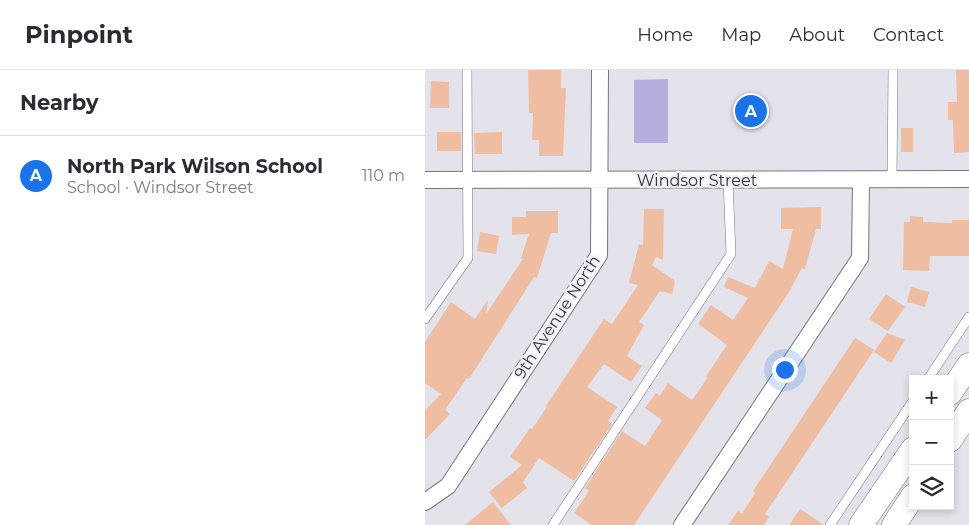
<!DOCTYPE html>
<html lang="en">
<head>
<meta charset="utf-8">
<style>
	body { margin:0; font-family:Montserrat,sans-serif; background:#f2f2f3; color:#2b2b33 }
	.controls { position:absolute; right:15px; bottom:15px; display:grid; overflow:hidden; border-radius:0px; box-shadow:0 2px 8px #0003 }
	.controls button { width:45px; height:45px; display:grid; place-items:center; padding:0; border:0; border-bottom:1px solid #e1e1e2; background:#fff; color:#2b2b33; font:25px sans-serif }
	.you { position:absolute; left:359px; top:299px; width:18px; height:18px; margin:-12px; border:4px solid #fff; border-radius:50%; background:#1a73e8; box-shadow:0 0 0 8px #1a73e833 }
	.badge { display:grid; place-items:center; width:32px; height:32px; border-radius:50%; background:#1a73e8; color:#fff; font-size:16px; font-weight:700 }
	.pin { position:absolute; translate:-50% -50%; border:2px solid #fff; box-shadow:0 1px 5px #0006 }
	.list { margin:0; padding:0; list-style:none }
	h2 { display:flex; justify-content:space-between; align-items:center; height:65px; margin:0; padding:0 20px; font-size:21px }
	h2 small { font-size:16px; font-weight:400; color:#7c7c81 }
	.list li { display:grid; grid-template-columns:32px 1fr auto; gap:15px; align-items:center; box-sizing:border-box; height:80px; padding:0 20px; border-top:1px solid #e1e1e2 }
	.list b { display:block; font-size:19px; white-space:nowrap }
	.list p { margin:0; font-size:16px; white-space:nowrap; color:#7c7c81 }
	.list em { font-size:16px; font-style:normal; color:#7c7c81 }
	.icon { flex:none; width:28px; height:28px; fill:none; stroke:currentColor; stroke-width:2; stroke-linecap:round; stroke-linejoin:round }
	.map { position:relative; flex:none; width:544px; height:455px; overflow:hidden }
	header { display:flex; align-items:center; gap:30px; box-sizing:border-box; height:70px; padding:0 25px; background:#fff; border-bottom:1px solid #e1e1e2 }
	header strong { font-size:24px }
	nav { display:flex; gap:28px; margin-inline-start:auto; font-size:18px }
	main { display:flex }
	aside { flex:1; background:#fff }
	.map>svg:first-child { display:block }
</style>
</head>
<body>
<header>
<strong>Pinpoint</strong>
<nav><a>Home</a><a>Map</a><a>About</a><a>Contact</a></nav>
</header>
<main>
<aside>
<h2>Nearby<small></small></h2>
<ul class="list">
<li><span class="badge">A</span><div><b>North Park Wilson School</b><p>School · Windsor Street</p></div><em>110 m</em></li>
</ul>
</aside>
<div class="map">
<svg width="544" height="455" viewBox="0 0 544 455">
	<rect width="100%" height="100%" fill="#e4e3eb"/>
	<path fill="#b5aede" d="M 243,9 L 243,73 L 209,73 L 209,10 Z"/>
	<path fill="#efbda2" d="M 103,0 L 136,0 L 136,18 L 141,18 L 138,86 L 114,86 L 114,70 L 107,70 L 108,43 L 104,43 Z
		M 531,0 L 544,0 L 544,82 L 529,83 L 528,50 L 523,50 L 523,32 L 532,32 Z
		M 6,11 L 24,12 L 24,38 L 5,38 Z
		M 476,58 L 488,58 L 488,82 L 476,82 Z
		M 12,62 L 36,62 L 36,81 L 12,81 Z
		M 77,62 L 77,84 L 50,84 L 49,63 Z
		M 396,137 L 396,159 L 391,159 L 380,199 L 377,198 L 364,222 L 209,455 L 167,455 L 149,443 L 164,421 L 160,418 L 197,361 L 220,376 L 237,350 L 220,338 L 231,323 L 235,326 L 243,313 L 267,330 L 283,307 L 281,306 L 302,275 L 273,254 L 286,235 L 308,250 L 323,228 L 299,217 L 303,207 L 330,218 L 344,191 L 358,199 L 368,159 L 356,159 L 356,138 Z
		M 219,139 L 239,139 L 238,190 L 231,187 L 227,195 L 250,211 L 247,224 L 235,221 L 214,252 L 219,255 L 202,286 L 217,296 L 206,312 L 179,294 L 162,317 L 192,337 L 183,351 L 187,354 L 149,411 L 114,388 L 98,412 L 102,418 L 77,438 L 64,422 L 97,395 L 85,387 L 105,358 L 107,359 L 122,337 L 121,336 L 179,249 L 187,254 L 213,215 L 204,213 L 214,174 L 218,175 Z
		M 101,141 L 133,141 L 133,163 L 126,163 L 112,208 L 109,207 L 44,309 L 42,308 L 20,340 L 25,344 L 0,370 L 0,340 L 16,324 L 0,313 L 0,272 L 26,232 L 50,249 L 63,230 L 61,244 L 98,189 L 96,188 L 104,164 L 87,165 L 87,147 L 101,147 Z
		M 485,146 L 498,147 L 498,152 L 527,153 L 527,150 L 544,150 L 544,186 L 505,186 L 504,201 L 478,200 L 479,152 L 485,152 Z
		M 55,162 L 74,166 L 71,184 L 52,181 Z
		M 486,217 L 504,222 L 500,237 L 482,232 Z
		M 461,224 L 480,237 L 463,261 L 444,249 Z
		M 462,263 L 480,270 L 466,293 L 449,282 Z
		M 430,268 L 449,280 L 340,444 L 344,447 L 339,455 L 303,455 L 313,441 L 317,444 L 330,423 L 328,421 Z
		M 68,432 L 86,455 L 40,455 Z
		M 375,439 L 399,455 L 364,455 Z"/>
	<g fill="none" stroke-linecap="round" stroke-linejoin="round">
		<g stroke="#77767d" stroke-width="10">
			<path id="lane" d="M 467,110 L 468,0
				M 0,249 L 43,188 L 42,0
				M 503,309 L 544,247
				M 128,455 L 306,184 L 303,111
				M 405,455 L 488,331"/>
		</g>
		<g stroke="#77767d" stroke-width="18">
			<path id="street" d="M 0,110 L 544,109
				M 0,432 L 23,416 L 174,185 L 175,0
				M 257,455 L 435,188 L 436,111"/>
		</g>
		<g stroke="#77767d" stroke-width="25">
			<path id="secondary" d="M 525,323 L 544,295
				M 525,370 L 544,341
				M 436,455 L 488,379
				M 469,455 L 488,426"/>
		</g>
		<use href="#lane" stroke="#fff" stroke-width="9"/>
		<use href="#street" stroke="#fff" stroke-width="16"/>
		<use href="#secondary" stroke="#fff" stroke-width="24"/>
	</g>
	<g text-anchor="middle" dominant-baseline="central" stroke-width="4.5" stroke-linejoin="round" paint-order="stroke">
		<g font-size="16" fill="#333336" stroke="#f1f0f8">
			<text x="272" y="110">Windsor Street</text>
			<text transform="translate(132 247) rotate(-57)">9th Avenue North</text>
		</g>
	</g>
</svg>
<div class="controls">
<button>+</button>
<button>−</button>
<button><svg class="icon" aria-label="layers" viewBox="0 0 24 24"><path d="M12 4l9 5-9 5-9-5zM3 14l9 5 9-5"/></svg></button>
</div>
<div class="you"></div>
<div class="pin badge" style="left:326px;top:41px">A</div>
</div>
</main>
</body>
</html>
